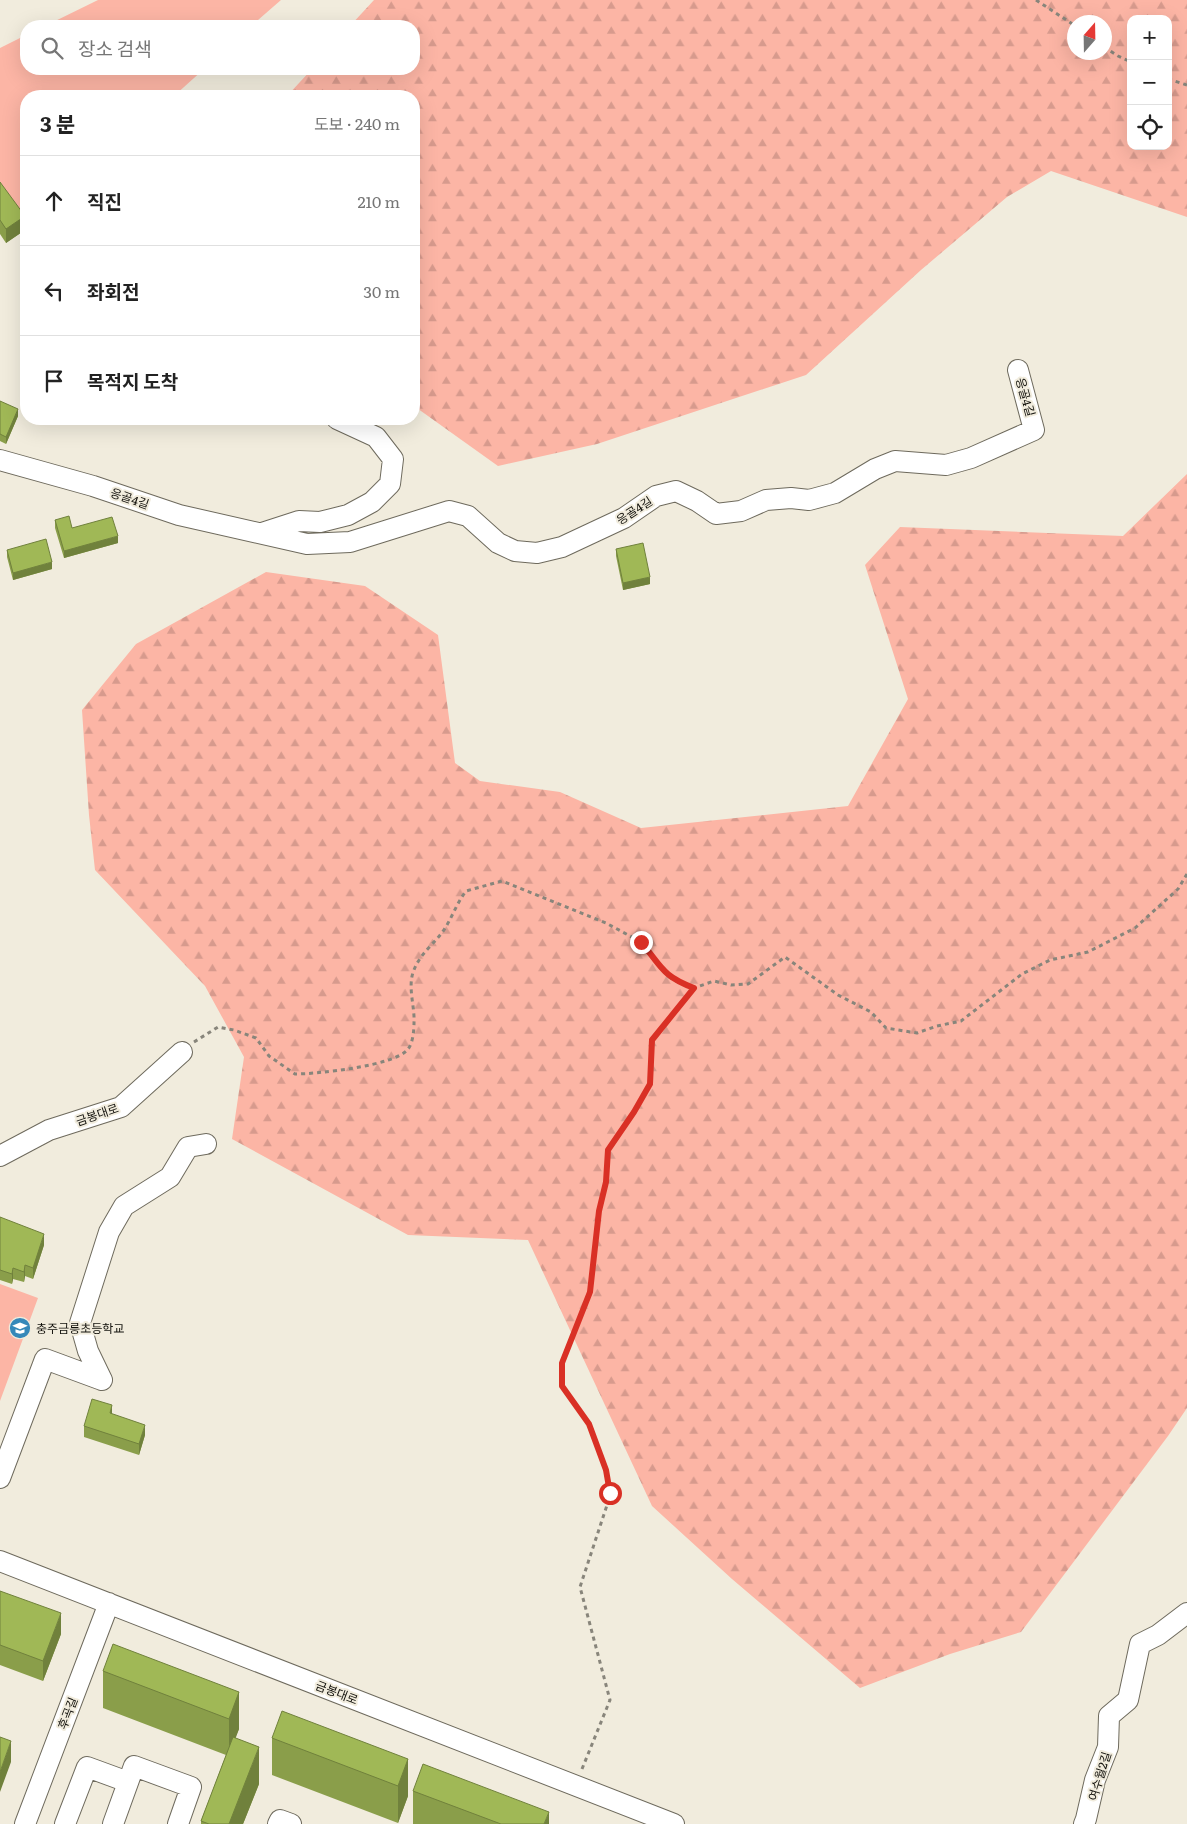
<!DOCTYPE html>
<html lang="ko">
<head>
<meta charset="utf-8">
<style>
	body { margin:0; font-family:Literata,"Noto Sans KR",serif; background:#f2f2f2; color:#222 }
	.controls { position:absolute; right:15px; top:15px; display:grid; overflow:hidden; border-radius:10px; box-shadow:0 5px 20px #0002 }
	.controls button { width:45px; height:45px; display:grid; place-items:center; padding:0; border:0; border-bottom:1px solid #e0e0e0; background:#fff; color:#222; font:25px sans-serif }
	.compass { position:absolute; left:1067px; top:15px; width:45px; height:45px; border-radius:50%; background:#fff; box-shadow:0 5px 20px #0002; rotate:20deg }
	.stop { position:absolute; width:15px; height:15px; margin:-11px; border:4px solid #d93025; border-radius:50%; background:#fff }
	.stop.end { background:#d93025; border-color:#fff; box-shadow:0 1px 5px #0008 }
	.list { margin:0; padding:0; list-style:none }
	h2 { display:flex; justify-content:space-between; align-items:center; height:65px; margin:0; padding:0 20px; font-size:21px }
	h2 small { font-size:16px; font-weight:400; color:#767676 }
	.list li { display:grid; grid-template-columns:32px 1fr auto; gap:15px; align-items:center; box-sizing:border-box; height:90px; padding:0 20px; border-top:1px solid #e0e0e0 }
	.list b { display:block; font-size:19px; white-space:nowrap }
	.list em { font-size:16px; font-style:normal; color:#767676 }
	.icon { flex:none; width:28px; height:28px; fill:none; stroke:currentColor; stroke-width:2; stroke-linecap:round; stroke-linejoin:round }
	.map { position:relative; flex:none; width:1187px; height:1824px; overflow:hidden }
	.search { position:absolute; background:#fff; box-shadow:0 5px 20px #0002; left:20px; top:20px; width:400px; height:55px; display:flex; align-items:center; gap:12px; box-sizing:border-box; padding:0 18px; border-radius:20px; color:#767676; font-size:19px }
	.panel { position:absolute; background:#fff; box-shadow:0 5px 20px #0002; left:20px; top:90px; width:400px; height:335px; border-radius:20px }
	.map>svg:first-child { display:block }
</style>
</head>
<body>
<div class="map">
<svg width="1187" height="1824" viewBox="0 0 1187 1824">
	<defs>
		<pattern id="forest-firs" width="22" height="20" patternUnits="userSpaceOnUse" patternTransform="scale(1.25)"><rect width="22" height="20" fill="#fcb5a5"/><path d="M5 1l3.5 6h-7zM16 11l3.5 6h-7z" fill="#d79a8d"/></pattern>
	</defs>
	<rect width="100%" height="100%" fill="#f1ecdd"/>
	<path fill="#fcb5a5" d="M 98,0 L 281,0 L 251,26 L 45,26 Z
		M 26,35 L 26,69 L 204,69 L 174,96 L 26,96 L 26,221 L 0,182 L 0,48 Z
		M 0,1284 L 38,1298 L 0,1401 Z"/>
	<path fill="url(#forest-firs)" fill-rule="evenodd" d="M 374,0 L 1187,0 L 1187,217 L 1051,171 L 1007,197 L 921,270 L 806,375 L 597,444 L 498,466 L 414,406 L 414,96 L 287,96 L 312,69 L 414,69 L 414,26 L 350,26 ZM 1131,19 L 1168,19 L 1168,146 L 1131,146 ZM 1074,22 L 1104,22 L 1104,52 L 1074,52 Z
		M 1187,474 L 1187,1408 L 1168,1436 L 1021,1632 L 950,1654 L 860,1688 L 732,1579 L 652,1506 L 528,1240 L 408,1235 L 232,1139 L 244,1057 L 205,986 L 95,870 L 89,815 L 82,710 L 136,644 L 266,572 L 365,586 L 438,635 L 455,763 L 480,781 L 560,792 L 641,828 L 848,806 L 908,699 L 865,565 L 900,527 L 1123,536 Z"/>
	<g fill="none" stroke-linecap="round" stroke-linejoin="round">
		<g stroke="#6e6a5d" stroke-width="22">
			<path id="minor" d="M 0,460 L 93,486 L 179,515 L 307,544 L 350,542 L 449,511 L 468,516 L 498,543 L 515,551 L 537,553 L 562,547 L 624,518 L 656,496 L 676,491 L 697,501 L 716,514 L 741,511 L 766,500 L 791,498 L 809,500 L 835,493 L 875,469 L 895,461 L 946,465 L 971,458 L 1034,430 L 1018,370
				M 262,533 L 299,521 L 320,522 L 348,515 L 372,502 L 390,484 L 393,459 L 376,437 L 337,419
				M 0,1156 L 49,1130 L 121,1107 L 182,1052
				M 102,1380 L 88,1351 L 80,1323 L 109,1232 L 124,1206 L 170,1177 L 188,1147 L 206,1144
				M 0,1478 L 45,1359 L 102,1380
				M 0,1561 L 674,1824
				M 25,1824 L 109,1603
				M 65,1824 L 87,1767 L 128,1782
				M 113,1824 L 134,1766 L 191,1787 L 178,1824
				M 278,1824 L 280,1820 L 291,1824
				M 1084,1824 L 1086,1819 L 1095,1780 L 1108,1747 L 1109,1716 L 1128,1700 L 1140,1644 L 1158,1635 L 1187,1613"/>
		</g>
		<path stroke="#88857b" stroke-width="3" stroke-dasharray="4 4" stroke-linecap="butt" d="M 1036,0 L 1074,25
			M 1104,47 L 1118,56 L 1131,62
			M 1168,79 L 1187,85
			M 194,1042 L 218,1027 L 234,1030 L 256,1038 L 269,1056 L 295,1074 C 316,1074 396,1066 408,1049 C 413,1043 414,1030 414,1023 C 415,1006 407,986 414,970 C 419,956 432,945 441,934 C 451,921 456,904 466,891 L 502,881 L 606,923 L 641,942 L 662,970 L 669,977 L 678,982 L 694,988
			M 582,1769 L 610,1700 L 580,1587 L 611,1493 L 606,1470 L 589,1424 L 562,1386 L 562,1363 L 590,1292 L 599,1211 L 606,1182 L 608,1149 L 634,1112 L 650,1084 L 652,1040 L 694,988 L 714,981 L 731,985 L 748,984 L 785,957 L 838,995 L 871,1012 L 886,1028 L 917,1033 L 937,1026 L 961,1021 L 1022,974 L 1050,960 L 1088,952 L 1135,928 L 1178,889 L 1187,874"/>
		<use href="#minor" stroke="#fff" stroke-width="20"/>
	</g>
	<path fill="#8a9e4a" d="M 0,182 L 25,230 L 6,243 L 0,234 Z
		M 0,401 L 18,416 L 6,444 L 0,441 Z
		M 55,520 L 72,528 L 118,543 L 64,558 L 55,528 Z
		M 616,549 L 650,584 L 623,590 L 616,556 Z
		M 7,550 L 52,569 L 13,580 L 7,557 Z
		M 0,1217 L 44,1245 L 33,1279 L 25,1276 L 24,1282 L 13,1279 L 12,1284 L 0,1280 Z
		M 112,1414 L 145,1435 L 139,1455 L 84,1437 L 84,1426 Z
		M 0,1591 L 61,1634 L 43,1681 L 0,1665 Z
		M 103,1671 L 239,1692 L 239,1729 L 235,1738 L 259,1784 L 243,1824 L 201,1824 L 201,1821 L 226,1755 L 103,1708 Z
		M 272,1738 L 408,1759 L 408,1796 L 398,1823 L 272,1775 Z
		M 413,1791 L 549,1824 L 413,1824 Z"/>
	<path fill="#70813c" d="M 25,216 L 25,230 L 6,243 L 6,229 Z
		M 18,409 L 18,416 L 6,444 L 6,437 Z
		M 118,536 L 118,543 L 64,558 L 64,551 Z
		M 52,562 L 52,569 L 13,580 L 13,573 Z
		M 650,577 L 650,584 L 623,590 L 623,583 Z
		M 44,1234 L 44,1245 L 33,1279 L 33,1268 Z
		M 25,1265 L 25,1276 L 24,1282 L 24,1272 Z
		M 13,1268 L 13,1279 L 12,1284 L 12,1274 Z
		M 112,1405 L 112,1416 L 110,1413 Z
		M 145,1425 L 145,1435 L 139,1455 L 139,1444 Z
		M 61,1613 L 61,1634 L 43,1681 L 43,1661 Z
		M 239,1692 L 239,1729 L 229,1756 L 229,1719 Z
		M 11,1741 L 11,1762 L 0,1792 L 0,1772 Z
		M 259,1747 L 259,1784 L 243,1824 L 229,1824 Z
		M 408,1759 L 408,1796 L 398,1823 L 398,1786 Z
		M 549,1812 L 549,1824 L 544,1824 Z"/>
	<path fill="#a0b856" stroke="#70813c" d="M 0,182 L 25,216 L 6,229 L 0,220 Z
		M 0,401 L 18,409 L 6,437 L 0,434 Z
		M 69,516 L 72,528 L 112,517 L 118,536 L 64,551 L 55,520 Z
		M 46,539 L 52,562 L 13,573 L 7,550 Z
		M 643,543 L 650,577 L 623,583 L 616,549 Z
		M 0,1217 L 44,1234 L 33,1268 L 25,1265 L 24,1272 L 13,1268 L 12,1274 L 0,1270 Z
		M 92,1399 L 112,1405 L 110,1413 L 145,1425 L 139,1444 L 84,1426 Z
		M 0,1591 L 61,1613 L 43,1661 L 0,1645 Z
		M 113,1644 L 239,1692 L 229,1719 L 103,1671 Z
		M 282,1711 L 408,1759 L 398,1786 L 272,1738 Z
		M 0,1737 L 11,1741 L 0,1772 Z
		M 233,1737 L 259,1747 L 229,1824 L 209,1824 L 201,1821 Z
		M 423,1764 L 549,1812 L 544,1824 L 501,1824 L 413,1791 Z"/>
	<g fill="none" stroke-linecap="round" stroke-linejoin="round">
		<path stroke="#d93025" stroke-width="6" d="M 610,1493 L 606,1470 L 589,1424 L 562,1386 L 562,1363 L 590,1292 L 599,1211 L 606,1182 L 608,1150 L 634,1112 L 650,1084 L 652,1040 L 694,988 C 662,976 662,967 641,942"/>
	</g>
	<defs>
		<g id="school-disc" transform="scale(1.125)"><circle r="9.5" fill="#3588b9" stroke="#f1ecdd"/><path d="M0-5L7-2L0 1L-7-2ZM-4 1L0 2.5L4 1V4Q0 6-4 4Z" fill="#fff"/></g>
	</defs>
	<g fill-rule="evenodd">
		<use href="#school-disc" x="20" y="1328"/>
	</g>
	<g text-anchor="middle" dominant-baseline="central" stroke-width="4" stroke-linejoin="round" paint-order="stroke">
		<g font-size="12" fill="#100f0a" stroke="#f1ecdd">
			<text transform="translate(1026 397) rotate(74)">응골4길</text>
			<text transform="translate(130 498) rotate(19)">응골4길</text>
			<text transform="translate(634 510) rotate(-33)">응골4길</text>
			<text transform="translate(97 1114) rotate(-19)">금봉대로</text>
			<text transform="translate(337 1692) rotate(21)">금봉대로</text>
			<text transform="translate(67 1713) rotate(-69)">후곡길</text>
			<text transform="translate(1099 1776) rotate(-73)">여수월2길</text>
		</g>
		<g font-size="12" fill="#100f0a" stroke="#f1ecdd" text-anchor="start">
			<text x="36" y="1328">충주금릉초등학교</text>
		</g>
	</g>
</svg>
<div class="controls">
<button>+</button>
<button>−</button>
<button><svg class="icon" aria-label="locate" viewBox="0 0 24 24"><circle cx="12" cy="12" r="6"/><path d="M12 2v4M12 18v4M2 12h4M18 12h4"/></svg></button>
</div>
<svg class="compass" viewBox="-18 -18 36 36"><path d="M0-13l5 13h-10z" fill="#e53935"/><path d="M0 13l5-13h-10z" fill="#767676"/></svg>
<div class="stop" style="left:610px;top:1493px"></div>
<div class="stop end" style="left:641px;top:942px"></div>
<div class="search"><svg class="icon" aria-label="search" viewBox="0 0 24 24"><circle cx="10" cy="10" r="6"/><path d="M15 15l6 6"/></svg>장소 검색</div>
<section class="panel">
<h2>3 분<small>도보 · 240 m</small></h2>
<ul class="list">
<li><svg class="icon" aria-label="ahead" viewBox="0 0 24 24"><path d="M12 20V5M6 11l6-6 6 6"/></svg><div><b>직진</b></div><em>210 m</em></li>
<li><svg class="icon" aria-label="left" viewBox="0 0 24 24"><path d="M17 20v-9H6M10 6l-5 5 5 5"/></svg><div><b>좌회전</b></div><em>30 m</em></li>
<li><svg class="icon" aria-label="arrive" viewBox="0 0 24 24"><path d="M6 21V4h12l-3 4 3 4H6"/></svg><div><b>목적지 도착</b></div></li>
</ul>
</section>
</div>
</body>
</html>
